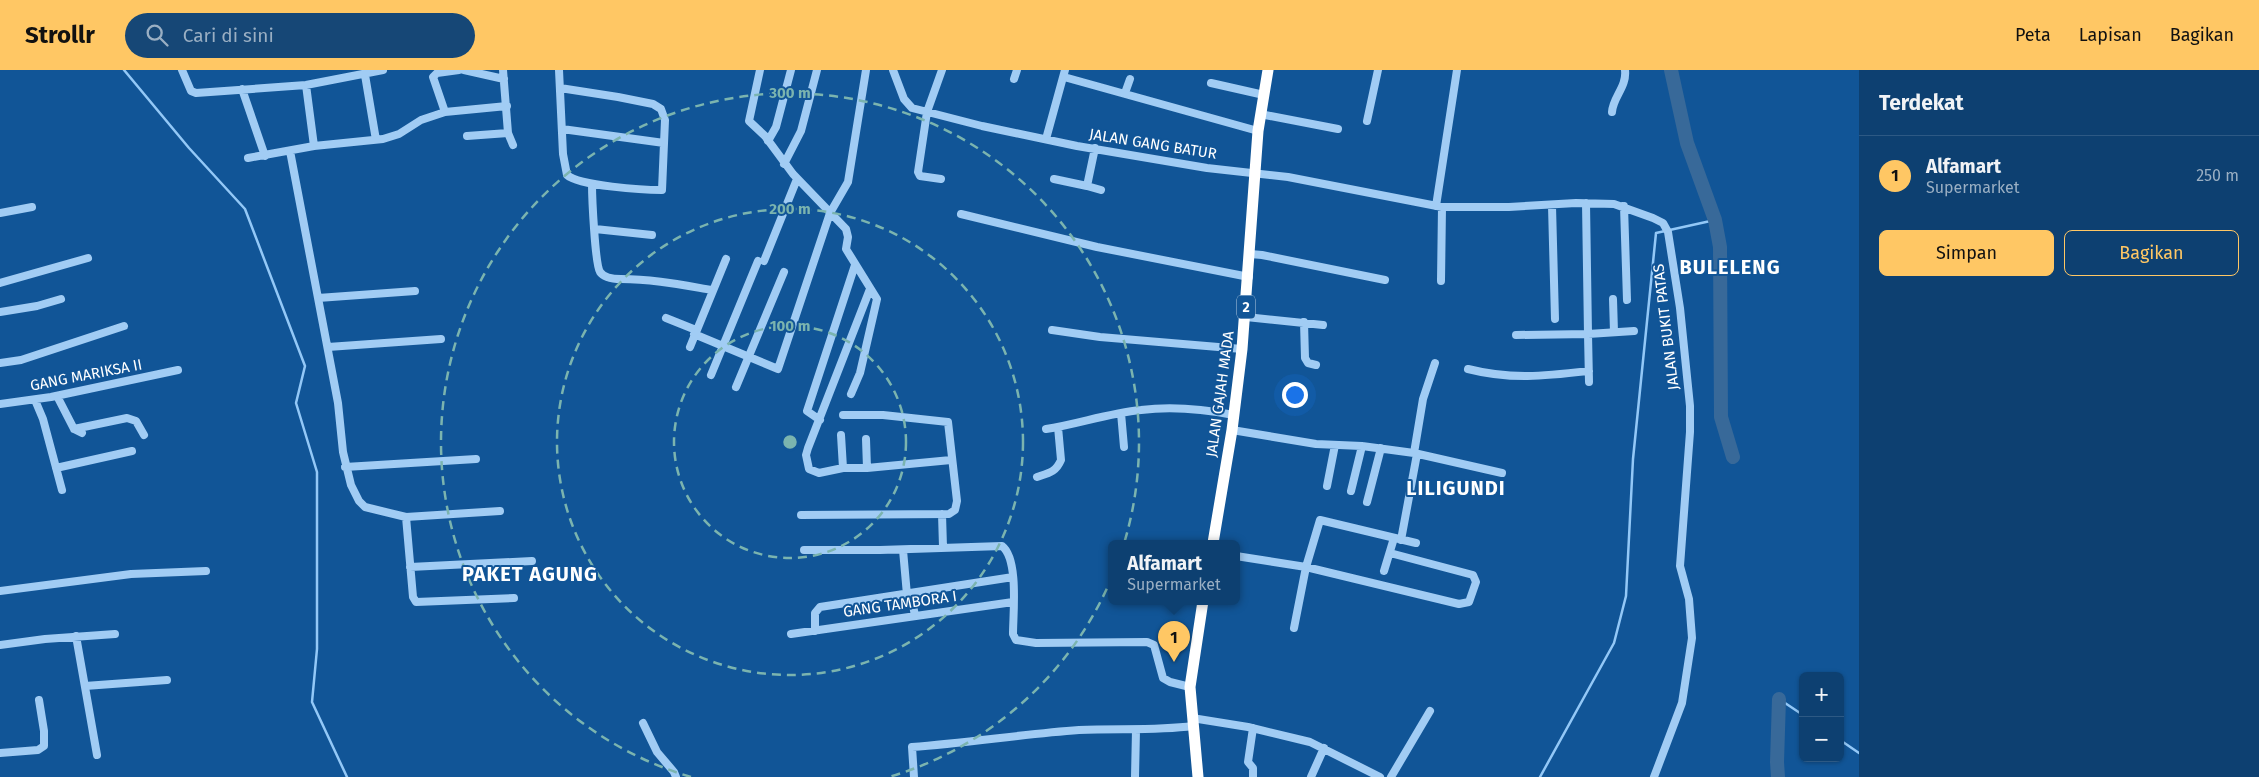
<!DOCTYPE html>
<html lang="id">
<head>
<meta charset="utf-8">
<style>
	body { margin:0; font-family:"Fira Sans",sans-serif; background:#164776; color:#f1f3f6 }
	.controls { position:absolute; right:15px; bottom:15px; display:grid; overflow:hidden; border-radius:8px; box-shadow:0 1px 4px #0004 }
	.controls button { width:45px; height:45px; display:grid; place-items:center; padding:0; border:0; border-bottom:1px solid #2d5984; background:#0d4071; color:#f1f3f6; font:25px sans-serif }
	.you { position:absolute; left:1294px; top:324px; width:18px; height:18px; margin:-12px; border:4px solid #fff; border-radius:50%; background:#1a73e8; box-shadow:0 0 0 8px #1a73e833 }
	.badge { display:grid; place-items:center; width:32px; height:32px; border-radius:50%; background:#ffc764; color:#111; font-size:16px; font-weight:700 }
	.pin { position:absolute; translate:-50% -41px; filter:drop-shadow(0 1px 2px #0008) }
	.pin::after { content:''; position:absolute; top:26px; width:18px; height:15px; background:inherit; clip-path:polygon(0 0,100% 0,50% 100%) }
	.popup { position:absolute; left:1108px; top:470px; width:132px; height:65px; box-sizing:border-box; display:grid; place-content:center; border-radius:8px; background:#0d4071; filter:drop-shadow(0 1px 4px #0005); font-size:16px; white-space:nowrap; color:#9aafc3 }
	.popup b { font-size:19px; color:#f1f3f6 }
	.popup::after { content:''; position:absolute; left:50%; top:100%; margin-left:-10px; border:10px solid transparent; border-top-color:#0d4071 }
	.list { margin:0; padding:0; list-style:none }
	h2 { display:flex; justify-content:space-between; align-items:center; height:65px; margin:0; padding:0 20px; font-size:21px }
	h2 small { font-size:16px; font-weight:400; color:#9aafc3 }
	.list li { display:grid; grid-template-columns:32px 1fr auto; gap:15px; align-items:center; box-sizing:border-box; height:80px; padding:0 20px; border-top:1px solid #2d5984 }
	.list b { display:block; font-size:19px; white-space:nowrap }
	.list p { margin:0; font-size:16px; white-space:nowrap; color:#9aafc3 }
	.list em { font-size:16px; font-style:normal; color:#9aafc3 }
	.actions { display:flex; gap:10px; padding:15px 20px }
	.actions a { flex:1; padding:11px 0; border:1px solid #ffc764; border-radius:8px; text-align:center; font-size:18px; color:#ffc764 }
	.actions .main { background:#ffc764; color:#111 }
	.icon { flex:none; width:28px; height:28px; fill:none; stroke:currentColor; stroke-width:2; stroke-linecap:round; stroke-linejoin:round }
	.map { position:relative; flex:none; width:1859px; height:707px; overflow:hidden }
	header { display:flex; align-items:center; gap:30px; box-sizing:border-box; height:70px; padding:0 25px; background:#ffc764; color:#111 }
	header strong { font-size:24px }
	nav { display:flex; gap:28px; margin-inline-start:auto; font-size:18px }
	.search { width:350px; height:45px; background:#164776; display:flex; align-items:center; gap:12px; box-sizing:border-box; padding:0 18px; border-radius:28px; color:#9aafc3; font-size:19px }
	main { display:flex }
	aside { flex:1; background:#0d4071 }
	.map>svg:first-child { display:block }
</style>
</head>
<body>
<header>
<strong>Strollr</strong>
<div class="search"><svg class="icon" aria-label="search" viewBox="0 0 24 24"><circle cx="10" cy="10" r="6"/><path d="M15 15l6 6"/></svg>Cari di sini</div>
<nav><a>Peta</a><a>Lapisan</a><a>Bagikan</a></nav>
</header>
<main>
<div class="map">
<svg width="1859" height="707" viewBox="0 0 1859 707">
	<rect width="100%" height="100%" fill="#115597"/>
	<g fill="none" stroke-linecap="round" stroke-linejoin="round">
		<path stroke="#93c8f7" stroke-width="2.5" d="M 124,0 L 189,78 L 245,139 L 305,296 L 296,333 L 317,402 L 317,579 L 312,632 L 347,707
			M 1779,629 L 1803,645
			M 1840,670 L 1859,683
			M 1540,707 L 1614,573 L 1626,526 L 1633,389 L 1656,163 L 1715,150"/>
		<path stroke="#386999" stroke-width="14" d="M 1671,0 L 1687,73 L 1715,150 L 1720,177 L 1721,347 L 1733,387
			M 1778,707 L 1777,692 L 1779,629"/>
		<path stroke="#a1ccf4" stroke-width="8" d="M 182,0 L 191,21 L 196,23 L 306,15 L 383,0
			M 464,0 L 504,9
			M 503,0 L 508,63 L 513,75
			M 559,0 L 563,84 L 567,105 C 579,116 644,120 662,120 L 665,50 L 661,39 L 653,34 L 618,27 L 560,18
			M 760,0 L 749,51 L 765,66 L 793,104 L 846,159 L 848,167 L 846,179 L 877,229 L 860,303 L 851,324
			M 893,0 L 904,29 L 912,38 L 982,56 L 1077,76 L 1207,98 L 1288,107 L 1442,137 L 1509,137 L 1576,133 L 1614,134 L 1653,148 L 1663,153 L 1668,162 L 1680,238 L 1690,336 L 1690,362 L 1680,496 L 1689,529 L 1692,568 L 1682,633 L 1654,707
			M 365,5 L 376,70
			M 1064,7 L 1258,61
			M 1014,9 L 1017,0
			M 1211,13 L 1264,25
			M 306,15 L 314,76
			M 242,19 L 265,86
			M 1125,23 L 1130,9
			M 445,42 L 433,7 L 437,3 L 459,0
			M 1612,42 C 1613,27 1627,17 1625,0
			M 1260,44 L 1338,59
			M 1367,51 L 1378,0
			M 562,59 L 664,73
			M 467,66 L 508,63
			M 1046,69 L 1065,0
			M 768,71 L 776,57 L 791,0
			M 1095,78 L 1087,116 L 1101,120
			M 290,81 L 338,333 L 343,382 L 351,415 L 359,431 L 365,437 L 406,447 L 413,527 L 416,532 L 514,528
			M 248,88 L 314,76 L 383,69 L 399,64 L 421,50 L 445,42 L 507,36
			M 784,94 L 801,61 L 817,0
			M 941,109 L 920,106 L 918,102 L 927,42 L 942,0
			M 1054,109 L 1087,116
			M 592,114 C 592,127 595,194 600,202 C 604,208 614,209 621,209 C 652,209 682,215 712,220
			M 1436,136 L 1457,0
			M 1552,136 L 1555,249
			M 1624,136 L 1627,230
			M 0,143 L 32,137
			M 961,144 L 1097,177 L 1249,207
			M 595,159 L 652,165
			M 1250,184 L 1262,185 L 1385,210
			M 764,191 L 797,109
			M 1441,211 L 1442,137
			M 0,213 L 88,188
			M 870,219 L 808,378 L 806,385 L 809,399 L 819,403 L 843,398 L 867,398 L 951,390
			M 318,228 L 415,221
			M 1613,229 L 1614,262
			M 0,242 L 37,236 L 61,229
			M 1246,247 L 1323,255
			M 666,248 L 696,260
			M 1304,252 L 1305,288 L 1308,293 L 1316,295
			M 1052,260 L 1100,267 L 1242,279
			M 694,264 L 778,299 L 830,143 L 848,112 L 866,0
			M 1516,265 L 1588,264 L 1586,133
			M 328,277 L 441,269
			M 690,277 L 726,189
			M 0,293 L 21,290 L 124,256
			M 1468,299 C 1511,310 1545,306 1589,301
			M 711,305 L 758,191
			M 1589,312 L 1588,264 L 1634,261
			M 736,317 L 784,202
			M 57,326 L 74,359 L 82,363
			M 35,330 L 43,349 L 62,420
			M 0,334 L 51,327 L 178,300
			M 1121,343 L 1124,377
			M 820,350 L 807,341 L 855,195
			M 74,359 L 127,348 L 136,351 L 144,365
			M 1046,359 C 1078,354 1109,343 1141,340 C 1173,336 1203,339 1234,345
			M 1232,360 L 1316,374 L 1362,376 L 1414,383 L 1502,403
			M 841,365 L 843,398
			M 866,369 L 867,398
			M 1414,383 L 1423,329 L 1435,293
			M 345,397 L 476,389
			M 56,398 L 132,381
			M 1037,407 C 1049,403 1056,402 1061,390 L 1058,357
			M 1327,416 L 1335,375
			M 1351,421 L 1362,376
			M 1367,432 L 1381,378
			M 942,444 L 943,477
			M 801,445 L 949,444 L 955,440 L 957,431 L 948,352 L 883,345 L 843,345
			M 406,447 L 500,441
			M 1401,470 L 1417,384
			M 804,480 L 880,480 L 1002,476 C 1019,489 1013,544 1013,564 L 1016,570 L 1036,573 L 1147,572 L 1154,575 L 1163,608 L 1170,612 L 1190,617
			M 903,480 L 907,525
			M 1236,486 L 1306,497 L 1459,534 L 1469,532 L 1476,512 L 1473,505 L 1390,483
			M 410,497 L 532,491
			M 1384,501 L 1394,468
			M 0,521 L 131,504 L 206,501
			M 911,524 L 915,546
			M 1294,558 L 1306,497 L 1320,450 L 1416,473
			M 815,561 L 815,543 L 820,537 L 1013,507
			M 791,564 L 1013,532
			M 76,566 L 97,685
			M 0,575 L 45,569 L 115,564
			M 85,616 L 167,610
			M 1192,648 L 1248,657 L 1310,672 L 1380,707
			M 643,653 L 657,682 L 674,702 L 676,707
			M 0,683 L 38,680 L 44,676 L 44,661 L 39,630
			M 914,707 L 912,677 C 968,673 1023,664 1079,660 C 1117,658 1155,661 1193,656
			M 1135,707 L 1136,660
			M 1253,707 L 1253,698 L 1248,692 L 1253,658
			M 1311,707 L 1324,678
			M 1391,707 L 1430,641"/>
		<path stroke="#fff" stroke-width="11" d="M 1213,473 L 1232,360 L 1242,279 L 1258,61 L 1268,0
			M 1198,707 L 1190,617 L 1203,531"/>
	</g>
	<g fill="none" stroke="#7bb4af" stroke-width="2.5" stroke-dasharray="9 6">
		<circle cx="790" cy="372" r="116"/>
		<circle cx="790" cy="372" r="233"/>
		<path d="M691 707A349 349 0 1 1 889 707"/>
	</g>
	<g text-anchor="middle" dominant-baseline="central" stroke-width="4" stroke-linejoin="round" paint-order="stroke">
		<rect fill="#115597" stroke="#b8cce0" stroke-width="1" x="1237" y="225.5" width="18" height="23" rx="4"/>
		<g font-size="14" font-weight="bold" fill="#fff">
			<text x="1246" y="237">2</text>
		</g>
		<g font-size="15" fill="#fff" stroke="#115597">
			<text transform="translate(1153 74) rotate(9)">JALAN GANG BATUR</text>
			<text transform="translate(1666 257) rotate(-97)">JALAN BUKIT PATAS</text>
			<text transform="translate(86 305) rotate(-11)">GANG MARIKSA II</text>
			<text transform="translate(1220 324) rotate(-82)">JALAN GAJAH MADA</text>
			<text transform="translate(900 534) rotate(-8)">GANG TAMBORA I</text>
		</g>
		<g font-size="20" font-weight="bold" letter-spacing="1" fill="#fff" stroke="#115597">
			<text x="1730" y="197">BULELENG</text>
			<text x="1456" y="418">LILIGUNDI</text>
			<text x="530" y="504">PAKET AGUNG</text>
		</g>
	</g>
	<circle cx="790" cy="372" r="8" fill="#7bb4af" stroke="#115597" stroke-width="2.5"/>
	<g font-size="15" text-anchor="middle" font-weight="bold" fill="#7bb4af" stroke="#115597" stroke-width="4" stroke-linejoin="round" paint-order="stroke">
		<text x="790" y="28">300 m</text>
		<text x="790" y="144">200 m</text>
		<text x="790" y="261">100 m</text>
	</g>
</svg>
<div class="controls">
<button>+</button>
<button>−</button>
</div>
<div class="you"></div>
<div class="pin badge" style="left:1174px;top:592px">1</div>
<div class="popup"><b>Alfamart</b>Supermarket</div>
</div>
<aside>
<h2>Terdekat<small></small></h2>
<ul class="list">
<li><span class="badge">1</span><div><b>Alfamart</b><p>Supermarket</p></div><em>250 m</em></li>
</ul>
<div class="actions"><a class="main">Simpan</a><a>Bagikan</a></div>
</aside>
</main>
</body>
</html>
